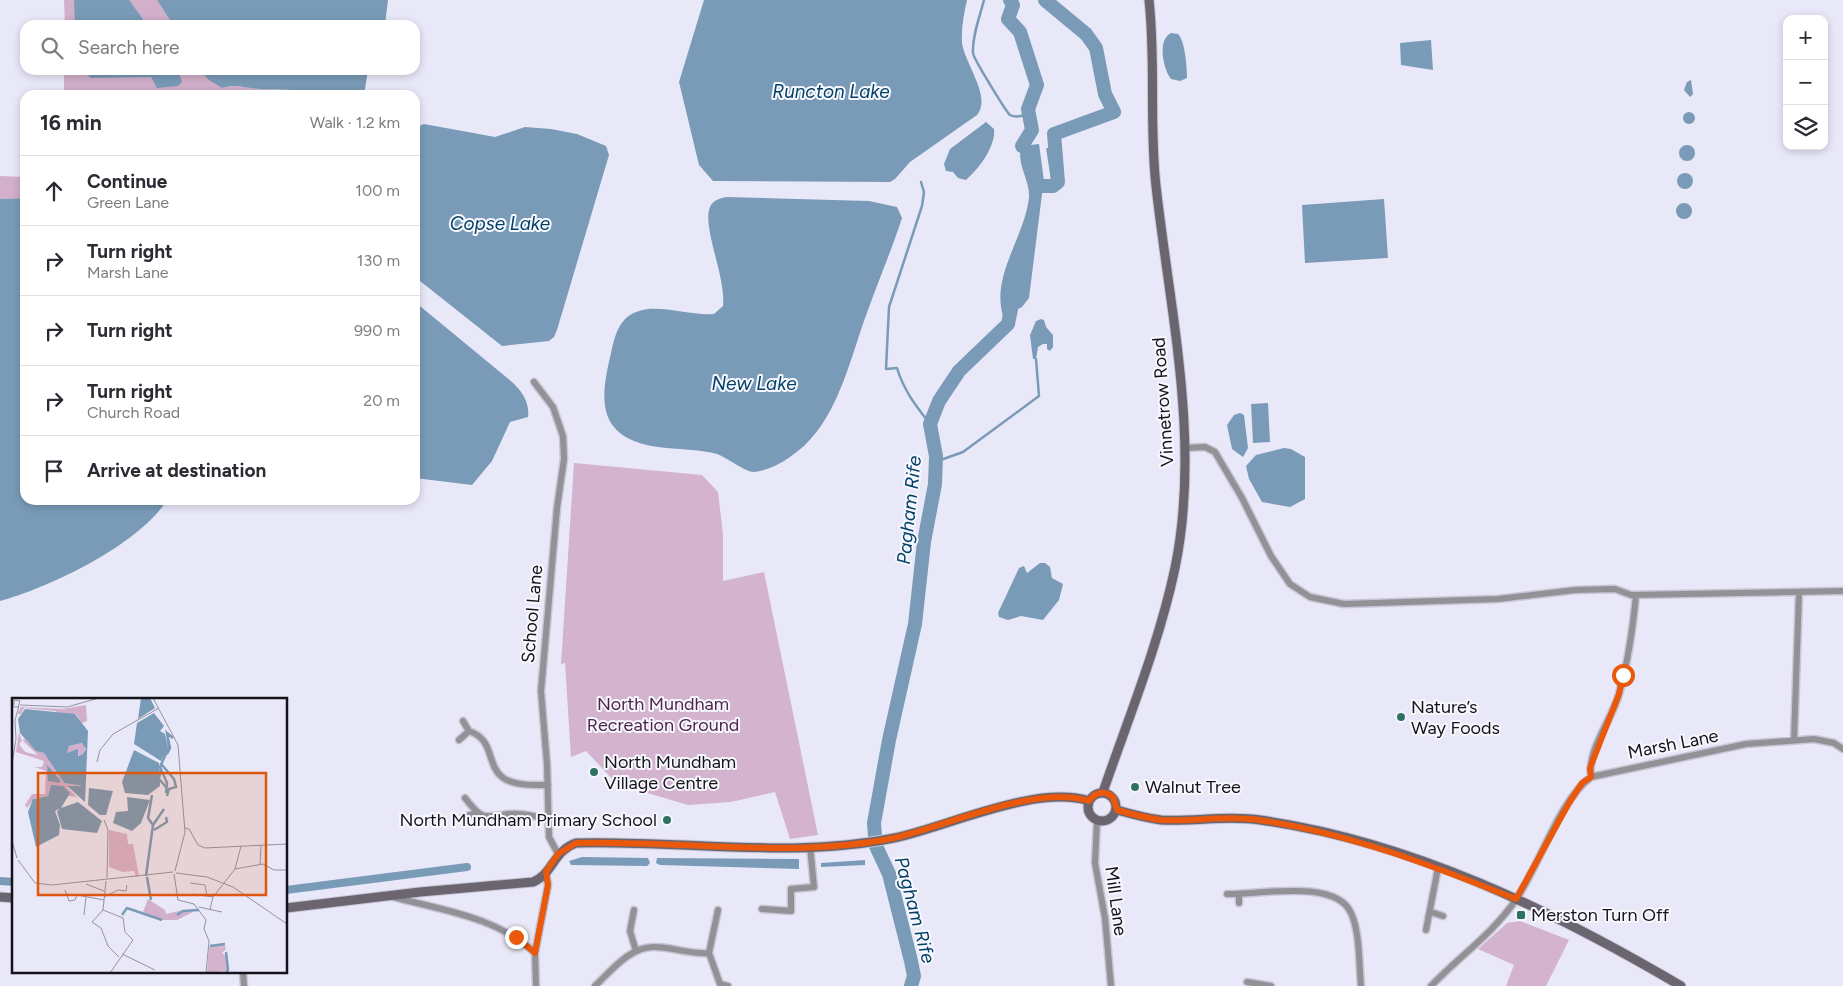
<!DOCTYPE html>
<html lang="en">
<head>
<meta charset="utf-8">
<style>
	body { margin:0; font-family:Figtree,sans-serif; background:#f2f2f3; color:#2b2b33 }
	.controls { position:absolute; right:15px; top:15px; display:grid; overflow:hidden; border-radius:10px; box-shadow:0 2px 8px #0003 }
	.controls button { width:45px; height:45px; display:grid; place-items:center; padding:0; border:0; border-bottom:1px solid #e1e1e2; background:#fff; color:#2b2b33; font:25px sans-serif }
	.stop { position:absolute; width:15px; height:15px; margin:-11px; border:4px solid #ea580c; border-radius:50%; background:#fff }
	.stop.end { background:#ea580c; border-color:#fff; box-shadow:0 1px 5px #0008 }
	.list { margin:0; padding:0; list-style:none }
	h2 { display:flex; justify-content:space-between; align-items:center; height:65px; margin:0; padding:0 20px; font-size:21px }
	h2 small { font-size:16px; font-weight:400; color:#7c7c81 }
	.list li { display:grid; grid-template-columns:32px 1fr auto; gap:15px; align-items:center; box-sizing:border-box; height:70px; padding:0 20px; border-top:1px solid #e1e1e2 }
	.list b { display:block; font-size:19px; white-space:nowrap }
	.list p { margin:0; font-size:16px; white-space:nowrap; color:#7c7c81 }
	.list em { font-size:16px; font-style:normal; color:#7c7c81 }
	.icon { flex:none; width:28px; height:28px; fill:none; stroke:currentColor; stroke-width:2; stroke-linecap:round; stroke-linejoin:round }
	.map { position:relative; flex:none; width:1843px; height:986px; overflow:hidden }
	.search { position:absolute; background:#fff; box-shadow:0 2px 8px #0003; left:20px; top:20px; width:400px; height:55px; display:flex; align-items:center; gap:12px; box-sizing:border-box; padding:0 18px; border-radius:15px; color:#7c7c81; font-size:19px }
	.panel { position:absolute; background:#fff; box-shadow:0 2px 8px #0003; left:20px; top:90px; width:400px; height:415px; border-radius:15px }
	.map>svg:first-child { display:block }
</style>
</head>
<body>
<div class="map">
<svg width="1843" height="986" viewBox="0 0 1843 986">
	<rect width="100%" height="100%" fill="#e9e8f9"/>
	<path fill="#d4b3ce" d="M 574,463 L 702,475 L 718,492 L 723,534 L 723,581 L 764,572 L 818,835 L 790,839 L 775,792 L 731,802 L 688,805 L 617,784 L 586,751 L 571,757 L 565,663 L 561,664 Z
		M 1520,921 L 1569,940 L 1546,986 L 1506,986 L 1514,965 L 1478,949 L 1507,923 Z"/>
	<path fill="#d2afcb" d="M 64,0 L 157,0 L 173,25 L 65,25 Z
		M 64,70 L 200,70 L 222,88 C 239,83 245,89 261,89 C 278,90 296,88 313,95 L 64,95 Z
		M 0,176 L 25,177 L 25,198 L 0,199 Z"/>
	<path fill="#799bb7" d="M 74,0 L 129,0 L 147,25 L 75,25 Z
		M 157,0 L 388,0 L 385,25 L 173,25 Z
		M 704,0 L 967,0 C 964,14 961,28 962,43 C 965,64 992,97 977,115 L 910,162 L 895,179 L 890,182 L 713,181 L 699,165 L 679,82 Z
		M 1171,33 L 1178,34 C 1185,41 1187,67 1187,78 L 1180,81 L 1171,79 C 1163,69 1157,40 1171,33 Z
		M 1431,40 L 1433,70 L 1401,65 L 1400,43 Z
		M 82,70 L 178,70 L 182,82 L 178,86 L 157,88 L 151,77 L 91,78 Z
		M 200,70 L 368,70 L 364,95 L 313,95 C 296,88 278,90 261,89 C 245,89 239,83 222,88 L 209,80 Z
		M 1691,80 L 1693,94 L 1690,97 L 1684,90 L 1687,82 Z
		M1683 118a6 6 0 1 1 12 0a6 6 0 1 1-12 0Z
		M 986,122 L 994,129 C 996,146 979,169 966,180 L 958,178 L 953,172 L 946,171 L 944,164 L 950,149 Z
		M 424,124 L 495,137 L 525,127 L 551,129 L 577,134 L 606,146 L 609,155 L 557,330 L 554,337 L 549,341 L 502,346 L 415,277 L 415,128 Z
		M 1039,144 L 1044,181 L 1051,180 L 1046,148 L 1055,148 L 1058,182 L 1053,186 L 1043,186 L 1029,298 L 1022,307 L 1010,313 L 1009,319 L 1004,319 C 989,277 1025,238 1029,197 C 1030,179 1015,163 1022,146 Z
		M1679 153a8 8 0 1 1 16 0a8 8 0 1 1-16 0Z
		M1677 181a8 8 0 1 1 16 0a8 8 0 1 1-16 0Z
		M 727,197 L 869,201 L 897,207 L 902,218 C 892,249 879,279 868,310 C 851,355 840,412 804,446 C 790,458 773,470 754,472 C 745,472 728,458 717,454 C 686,445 636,455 613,426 C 598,406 606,375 611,353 C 615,335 619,317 639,311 C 659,304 691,316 714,314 L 723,306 C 726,278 704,232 709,210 C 711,201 719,198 727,197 Z
		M 25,198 L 25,500 L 167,500 C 140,544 49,588 0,601 L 0,199 Z
		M 1384,199 L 1388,258 L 1305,263 L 1302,205 Z
		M1676 211a8 8 0 1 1 16 0a8 8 0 1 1-16 0Z
		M 415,302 L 512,382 C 522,391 530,403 528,417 L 510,422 L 492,461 L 472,485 L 415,478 Z
		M 1041,319 L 1044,320 L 1046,327 L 1053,335 L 1053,347 L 1050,351 L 1047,349 L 1047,344 L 1043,344 L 1038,347 L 1036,359 L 1033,359 L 1030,335 L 1036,321 Z
		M 1268,403 L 1270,442 L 1253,443 L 1251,404 Z
		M 1240,413 L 1244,415 L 1248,448 L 1243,457 L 1232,449 L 1227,425 L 1234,415 Z
		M 1284,448 L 1291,449 L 1305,457 L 1305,499 L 1290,507 L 1262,502 L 1249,479 L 1246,466 L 1256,455 Z
		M 1040,563 L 1045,563 L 1050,567 L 1052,578 L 1063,584 L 1059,600 L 1043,620 L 1021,616 L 1008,620 L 999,617 L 998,613 L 1019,568 L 1024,566 L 1027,573 Z
		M 582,857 L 648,858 L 650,863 L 647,866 L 571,865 L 569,861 Z
		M 657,858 L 799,859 L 799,869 L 660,865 L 656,863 Z
		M 865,860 L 865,865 L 821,867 L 821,863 Z"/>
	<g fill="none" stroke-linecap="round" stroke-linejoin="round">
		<path stroke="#799bb7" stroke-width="2.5" d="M 984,0 C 980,16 972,36 973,53 C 973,58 1007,113 1010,115 C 1016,118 1023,116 1029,114
			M 921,182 L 924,192 L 922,206 L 889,307 L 886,369 L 897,368 C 904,391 916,406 930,424
			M 935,462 L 963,452 L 1039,396 L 1036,359"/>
		<path stroke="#799bb7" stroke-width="8" d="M 0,881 L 14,882
			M 286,890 L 467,867"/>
		<path stroke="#799bb7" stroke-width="14" d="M 1010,0 L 1013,5 L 1008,19 L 1020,32 L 1037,85 L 1028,109 L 1032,130 L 1022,146
			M 1038,186 L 1053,186 L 1058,182 L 1054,134 L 1114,112 L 1105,94 L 1096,48 L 1086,34 L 1045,0
			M 875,836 L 874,823 L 889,740 L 915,624 L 924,542 L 935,484 L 936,456 L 930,424 L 939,401 L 959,371 L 1008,324 L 1013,299
			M 875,844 L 889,874 L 911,961 L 914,976 L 911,986"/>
		<g stroke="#c7c6d5" stroke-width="9">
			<path id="street" d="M 534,382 L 553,407 L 563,436 L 564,459 L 557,508 L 541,691 L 547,764 L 549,837 L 558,854
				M 1185,448 L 1205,447 L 1215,452 L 1242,498 L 1271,556 L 1290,584 L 1310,597 L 1344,604 L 1498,599 L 1575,590 L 1615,589 L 1631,595 L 1843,591
				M 463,721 L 469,731
				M 459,740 L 469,731 C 495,740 486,764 502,777 C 513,786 534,785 548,785
				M 1794,740 L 1799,593
				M 1591,777 C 1587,749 1612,720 1619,694 C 1628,662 1633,627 1636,595
				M 465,798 C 482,820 483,818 509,814 C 522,812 536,817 548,819
				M 463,817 L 477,813
				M 1097,820 L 1095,863 L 1105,918 L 1111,986
				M 1227,894 C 1257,895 1336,878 1351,913 C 1360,932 1359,965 1361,986
				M 393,897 C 442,910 497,917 535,953
				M 1239,903 L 1239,895
				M 762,909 L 791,911 L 791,889 L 814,887 L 810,846
				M 634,910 L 630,931 L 636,951
				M 1431,912 L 1443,916
				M 1426,930 L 1438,868
				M 709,953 L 720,984 L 728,986
				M 243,972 L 244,986
				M 1247,982 L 1271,986
				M 536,986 L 535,953 L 548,885 L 546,872
				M 595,986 C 611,971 630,946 655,947 C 673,947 691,955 709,953 L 718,910
				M 1431,986 C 1459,957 1492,934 1515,901 C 1539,867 1559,800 1591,777 L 1746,744 L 1814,739 L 1834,743 L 1843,749"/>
		</g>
		<g stroke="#c7c6d5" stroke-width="11">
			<path id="secondary" d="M 1103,792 C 1128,719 1159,644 1175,568 C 1201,442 1170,312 1156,186 C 1149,124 1156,62 1149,0
				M1088 807a14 14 0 1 1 28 0a14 14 0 1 1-28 0Z
				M 1117,810 C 1131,814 1146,818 1161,820 C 1194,822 1227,815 1260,820 C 1410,841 1552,910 1681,986
				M 0,897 L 14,898
				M 286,908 L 420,892 L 533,882 C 553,874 553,851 576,843 C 681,840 790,859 894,838 C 947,827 1036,784 1089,801"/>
		</g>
		<use href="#street" stroke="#939096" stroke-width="6"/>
		<use href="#secondary" stroke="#6a656e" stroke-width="9"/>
	</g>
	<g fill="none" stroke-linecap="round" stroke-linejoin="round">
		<path stroke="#ea580c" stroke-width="6" d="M 516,937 L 535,953 L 548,885 L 546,872 L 558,854 L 576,843 C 681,840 790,859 894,838 C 947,826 1037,784 1089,801 C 1095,792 1104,790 1113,797 L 1117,810 C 1131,814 1146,818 1161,820 C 1194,822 1226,815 1259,820 C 1349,833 1433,866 1516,899 L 1569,803 L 1582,783 L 1591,777 L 1590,768 L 1619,694 L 1623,675"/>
	</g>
	<g fill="#2f7163" stroke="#f7f7fe" stroke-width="2">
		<circle cx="1401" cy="717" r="5"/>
		<circle cx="594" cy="772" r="5"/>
		<circle cx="1135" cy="787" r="5"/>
		<circle cx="667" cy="820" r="5"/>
		<rect x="1516" y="910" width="10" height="10" rx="2.5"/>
	</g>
	<g text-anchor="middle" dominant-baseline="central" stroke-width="4" stroke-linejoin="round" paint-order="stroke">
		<g font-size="18" fill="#141319" stroke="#f7f7fe">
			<text transform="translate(1163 402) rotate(-94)">Vinnetrow Road</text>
			<text transform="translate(532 614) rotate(-85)">School Lane</text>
			<text transform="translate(1673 744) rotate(-11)">Marsh Lane</text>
			<text transform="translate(1116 901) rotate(82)">Mill Lane</text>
		</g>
		<g font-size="18" fill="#50244a" stroke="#f7f7fe">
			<text x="663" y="704">North Mundham<tspan x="663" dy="21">Recreation Ground</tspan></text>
		</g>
		<g font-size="18" fill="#141319" stroke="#f7f7fe" text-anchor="start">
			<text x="1411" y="707">Nature’s<tspan x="1411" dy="21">Way Foods</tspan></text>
			<text x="604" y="762">North Mundham<tspan x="604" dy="21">Village Centre</tspan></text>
			<text x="1145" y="787">Walnut Tree</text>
			<text x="657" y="820" text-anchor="end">North Mundham Primary School</text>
			<text x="1531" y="915">Merston Turn Off</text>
		</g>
		<g font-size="19" font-style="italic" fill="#024066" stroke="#f7f7fe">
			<text x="831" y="91">Runcton Lake</text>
			<text x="500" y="223">Copse Lake</text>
			<text x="754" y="383">New Lake</text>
			<text transform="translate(909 510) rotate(-84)">Pagham Rife</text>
			<text transform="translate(915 910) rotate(75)">Pagham Rife</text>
		</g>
	</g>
	<g transform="translate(12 698)">
		<rect width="275" height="275" fill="#e9e8f9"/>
		<path d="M 97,132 L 115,136 L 116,146 L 121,146 L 127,178 L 124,179 L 122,173 L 111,174 L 97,169 ZM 212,246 L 214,251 L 210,255 L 214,258 L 215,273 L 195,275 L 197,249 Z" fill="#d4b3ce"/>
		<path d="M 74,7 L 75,23 L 70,25 L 64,16 L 48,16 L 43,13 L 12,10 L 9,16 L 5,16 L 9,9 L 50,11 ZM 7,34 L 10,43 L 7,46 L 13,54 L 26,57 L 11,43 L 12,40 L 25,53 L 32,55 L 52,85 L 70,88 L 55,89 L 65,99 L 57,98 L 39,87 L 36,98 L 23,100 L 15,110 L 13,107 L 20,96 L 33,96 L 34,73 L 23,69 L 30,69 L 32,63 L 4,54 ZM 70,45 L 74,50 L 70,57 L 68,59 L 65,54 L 55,55 L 57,48 ZM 136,201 L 153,212 L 154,216 L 171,212 L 181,214 L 165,222 L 148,222 L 131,214 Z" fill="#d2afcb"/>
		<path d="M 129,0 L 138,0 L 143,10 L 126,21 ZM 13,11 L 63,16 L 76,33 L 73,104 L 55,88 L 71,88 L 52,85 L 32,55 L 24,53 L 8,35 L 6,21 ZM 70,45 L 74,51 L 70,57 L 66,58 L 66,51 L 55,55 L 57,48 ZM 142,15 L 152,28 L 148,33 L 153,36 L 156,50 L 149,63 L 122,46 L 125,25 ZM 122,52 L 147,65 L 148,88 L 136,97 L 113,95 L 110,84 ZM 35,67 L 48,82 L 48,85 L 36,83 ZM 39,87 L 51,88 L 58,95 L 49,110 L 66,104 L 90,123 L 85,135 L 50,131 L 45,113 L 48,110 L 43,113 L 48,127 L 47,137 L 24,149 L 16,114 L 21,101 L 36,98 ZM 77,90 L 101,93 L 94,117 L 88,117 L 76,107 ZM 115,99 L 138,102 L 129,125 L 120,133 L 101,125 L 104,114 L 116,113 Z" fill="#799bb7" fill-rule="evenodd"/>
		<path fill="none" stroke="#799bb7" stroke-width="2.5" d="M 155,56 L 158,50 L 155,35 L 161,40M 150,67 L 162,81 L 164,89 L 157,91 L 155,98M 149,70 L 147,81 L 154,89M 154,95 L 155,85 L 148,69 L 157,49 L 155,35M 140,97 L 136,120 L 141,127M 142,132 L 155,124 L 154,119M 134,178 L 141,127 L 152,111M 135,179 L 139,202M 110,217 L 115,210 L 150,222M 165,217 L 171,213 L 187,212M 198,248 L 213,246M 214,275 L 216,272 L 214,254"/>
		<path fill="none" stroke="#94939f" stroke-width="1" d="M 141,0 L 166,47 L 173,134 L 163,173M 0,7 L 3,9 L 6,9 L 8,3 L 2,2 L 2,7M 8,7 L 55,9 L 87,0M 85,64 L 88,52 L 101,36 L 147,10M 0,66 L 4,41 L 3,22 L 7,8M 92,122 L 96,132 L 95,180M 173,130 L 177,131 L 186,147 L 193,150 L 275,146M 0,143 L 5,160M 6,162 L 23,185 L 40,187 L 161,174M 248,166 L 249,148M 223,171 L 229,148M 164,175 L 195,179 L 221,189 L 275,226M 162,176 L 166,202 L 182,206 L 194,222 L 192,231 L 197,243 L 194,275M 94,183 L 91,212 L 80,224 L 89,230 L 96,248 L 107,259M 178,185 L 193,187 L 195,198M 74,186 L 92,193M 53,192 L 57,203 L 63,202 L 65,197 L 92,202M 181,196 L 201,199M 92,199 L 106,192 L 114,193 L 115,187M 187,209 L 210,214M 198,211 L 201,199 L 223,171 L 251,166 L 262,172 L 275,172M 91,212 L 111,220 L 113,234 L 121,242 L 98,275M 72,217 L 74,199M 110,256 L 143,272"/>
		<path fill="#dd560d" fill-opacity="0.15" stroke="#dd560d" stroke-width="2.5" d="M 26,75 L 254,75 L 254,197 L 26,197 Z"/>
		<rect width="275" height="275" fill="none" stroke="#141319" stroke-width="2.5"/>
	</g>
</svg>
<div class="controls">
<button>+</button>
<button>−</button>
<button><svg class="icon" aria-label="layers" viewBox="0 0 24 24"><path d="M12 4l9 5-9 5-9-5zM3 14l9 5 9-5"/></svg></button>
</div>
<div class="stop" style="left:1623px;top:675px"></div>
<div class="stop end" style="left:516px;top:937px"></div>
<div class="search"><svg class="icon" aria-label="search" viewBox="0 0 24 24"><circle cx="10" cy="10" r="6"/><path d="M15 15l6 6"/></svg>Search here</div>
<section class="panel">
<h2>16 min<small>Walk · 1.2 km</small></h2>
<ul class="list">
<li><svg class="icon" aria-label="ahead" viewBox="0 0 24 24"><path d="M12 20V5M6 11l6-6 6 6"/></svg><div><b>Continue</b><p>Green Lane</p></div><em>100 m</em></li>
<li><svg class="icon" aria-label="right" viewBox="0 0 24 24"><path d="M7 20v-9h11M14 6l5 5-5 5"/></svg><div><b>Turn right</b><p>Marsh Lane</p></div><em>130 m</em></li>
<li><svg class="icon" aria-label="right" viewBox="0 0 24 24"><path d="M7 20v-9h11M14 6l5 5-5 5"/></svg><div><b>Turn right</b></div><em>990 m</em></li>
<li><svg class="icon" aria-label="right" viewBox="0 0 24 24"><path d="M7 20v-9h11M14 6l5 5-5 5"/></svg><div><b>Turn right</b><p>Church Road</p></div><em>20 m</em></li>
<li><svg class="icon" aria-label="arrive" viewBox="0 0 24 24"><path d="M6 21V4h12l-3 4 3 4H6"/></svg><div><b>Arrive at destination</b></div></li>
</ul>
</section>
</div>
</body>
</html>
